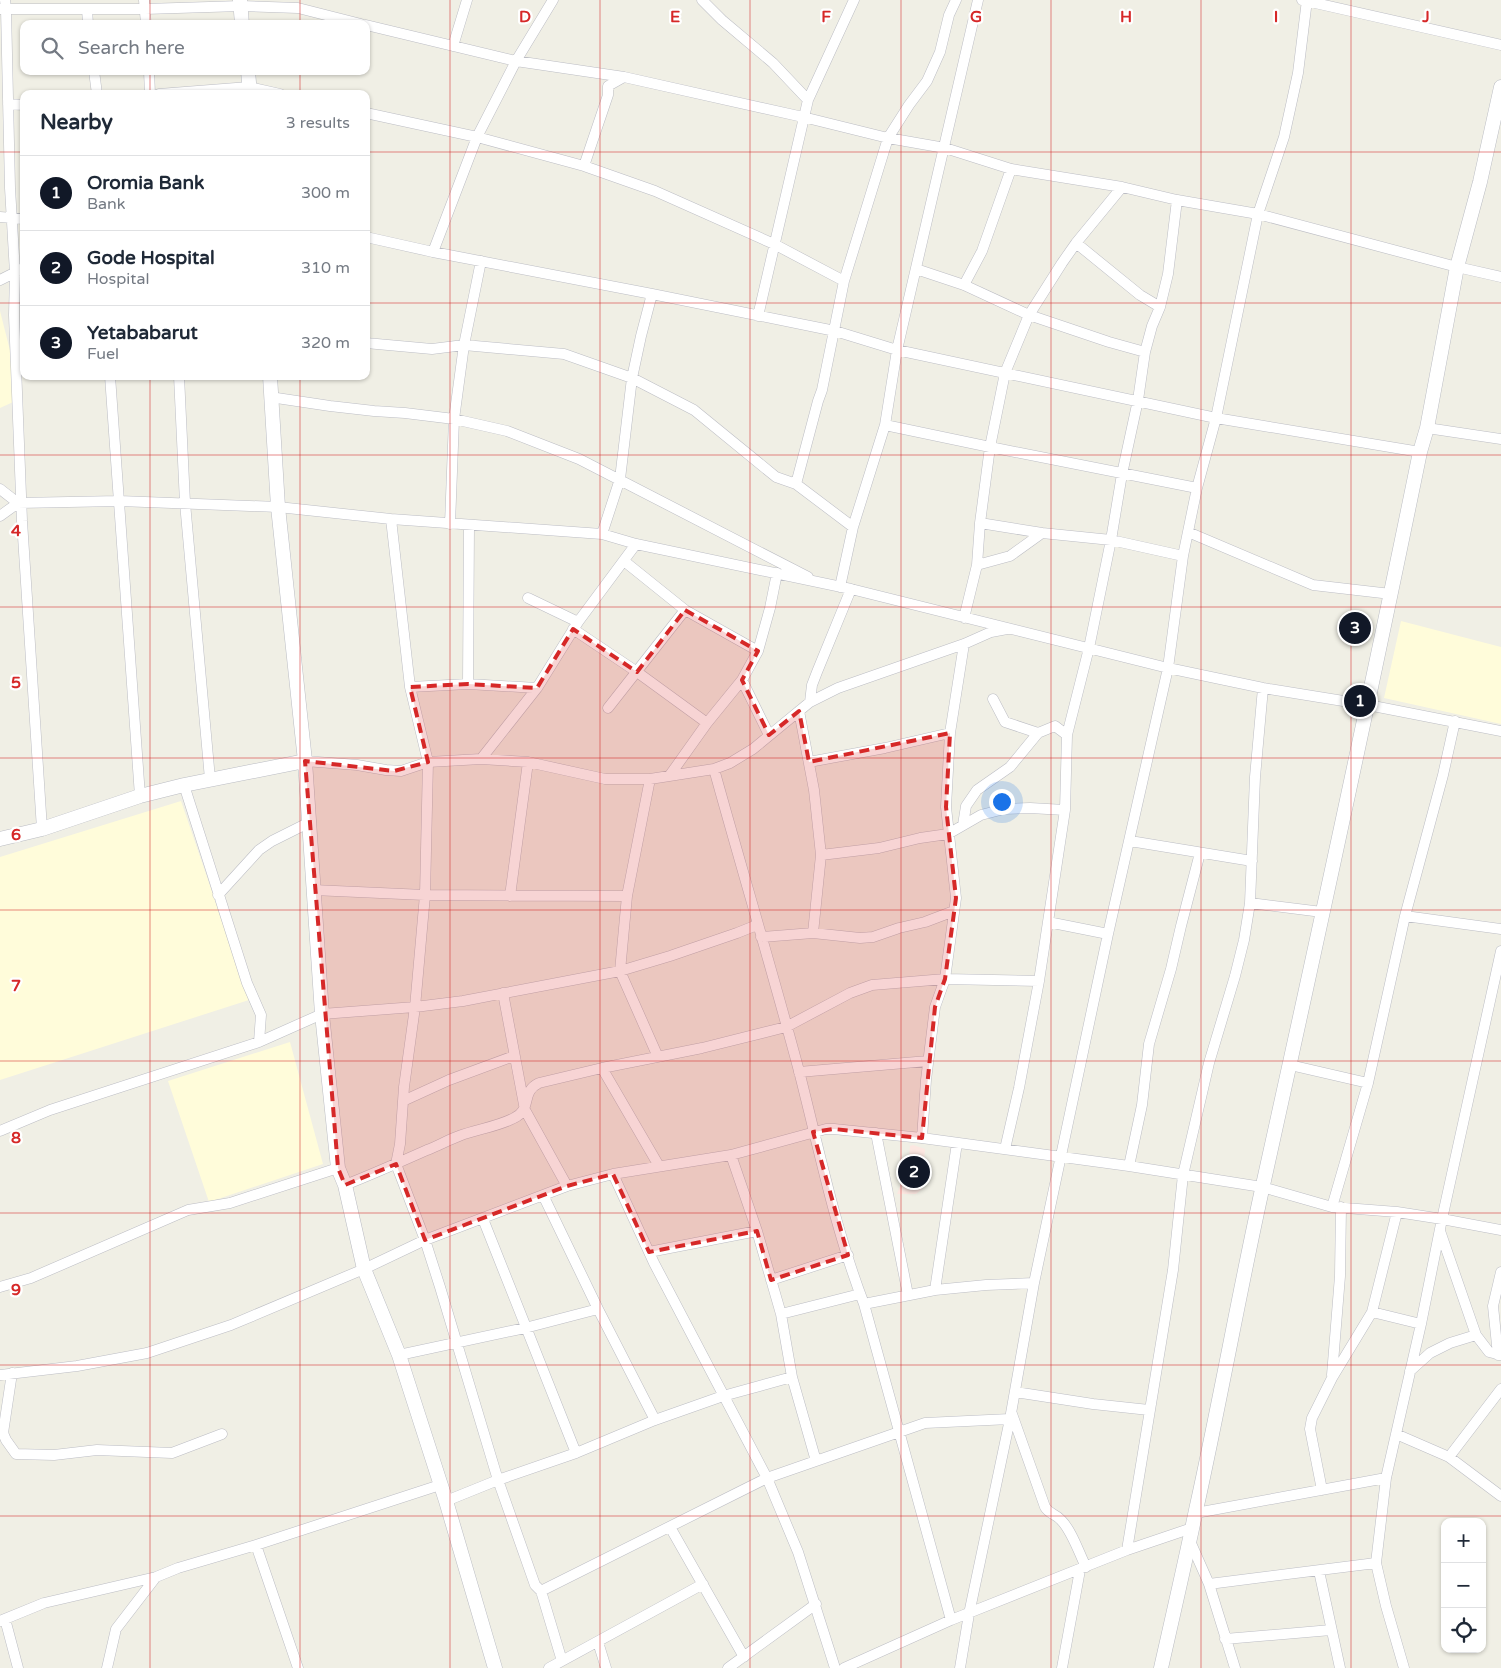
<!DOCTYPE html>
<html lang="en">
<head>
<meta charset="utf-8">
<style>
	body { margin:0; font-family:"Varela Round",sans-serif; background:#f6f6f7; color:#1f2937 }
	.controls { position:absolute; right:15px; bottom:15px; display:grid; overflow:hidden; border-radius:10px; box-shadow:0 1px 4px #0004 }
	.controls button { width:45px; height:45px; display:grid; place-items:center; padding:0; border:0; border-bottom:1px solid #e0e1e3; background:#fff; color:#1f2937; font:25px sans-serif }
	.you { position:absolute; left:1001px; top:801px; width:18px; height:18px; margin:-12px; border:4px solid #fff; border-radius:50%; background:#1a73e8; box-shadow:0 0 0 8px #1a73e833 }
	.badge { display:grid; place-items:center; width:32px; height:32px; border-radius:50%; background:#111827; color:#fff; font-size:16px; font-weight:700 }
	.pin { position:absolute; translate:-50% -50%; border:2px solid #fff; box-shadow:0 1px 5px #0006 }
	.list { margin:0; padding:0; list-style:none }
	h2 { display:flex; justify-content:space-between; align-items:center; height:65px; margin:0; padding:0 20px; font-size:21px }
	h2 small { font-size:16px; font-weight:400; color:#747a83 }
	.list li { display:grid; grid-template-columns:32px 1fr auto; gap:15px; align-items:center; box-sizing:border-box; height:75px; padding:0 20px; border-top:1px solid #e0e1e3 }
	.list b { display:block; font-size:19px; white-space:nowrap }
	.list p { margin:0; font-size:16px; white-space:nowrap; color:#747a83 }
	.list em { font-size:16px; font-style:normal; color:#747a83 }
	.icon { flex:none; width:28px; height:28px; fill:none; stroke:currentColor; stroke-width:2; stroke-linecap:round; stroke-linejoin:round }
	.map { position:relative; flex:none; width:1501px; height:1668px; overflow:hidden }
	.search { position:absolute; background:#fff; box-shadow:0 1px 4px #0004; left:20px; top:20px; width:350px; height:55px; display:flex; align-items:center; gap:12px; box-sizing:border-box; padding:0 18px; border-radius:10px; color:#747a83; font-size:19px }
	.panel { position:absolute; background:#fff; box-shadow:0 1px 4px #0004; left:20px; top:90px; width:350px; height:290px; border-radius:10px }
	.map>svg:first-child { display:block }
</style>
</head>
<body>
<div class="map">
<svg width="1501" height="1668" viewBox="0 0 1501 1668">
	<rect width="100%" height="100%" fill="#f0efe5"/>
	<path fill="#fffcda" d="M 0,311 L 22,398 L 0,408 Z
		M 1401,621 L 1501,647 L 1501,724 L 1384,698 Z
		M 181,801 L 249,1000 L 0,1080 L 0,857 Z
		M 290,1042 L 323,1164 L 209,1202 L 168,1081 Z"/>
	<path fill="#fce7e1" d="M 913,1145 L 925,1149 L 922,1189 L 916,1194 L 897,1194 L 904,1177 L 909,1157 L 910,1146 Z"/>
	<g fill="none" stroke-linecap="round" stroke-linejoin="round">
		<g stroke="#bcbdc4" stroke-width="11">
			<path id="street" d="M 5,0 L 6,9 L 10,188 L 15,273 L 14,315 L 22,521 L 42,829
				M 144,0 L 146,24
				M 702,0 L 722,20 L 773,63 L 808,100
				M 1302,0 L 1501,45
				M 1,9 L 145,9 L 241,6 L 298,8 L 361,24
				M 87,9 L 88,24
				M 366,25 L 516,61 L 624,77 L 803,117 L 888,138 L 945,148 L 1011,169 L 1122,187 L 1177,200 L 1258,214 L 1457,267 L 1501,277
				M 453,46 L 467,0
				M 94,71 L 97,94
				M 149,71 L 150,94
				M 159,94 L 249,87 L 280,94
				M 8,104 L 24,105
				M 366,113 L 477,137 L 584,166 L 655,191 L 774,244 L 844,281
				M 584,166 L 608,95 L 608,86 L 624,77
				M 0,217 L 24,219
				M 366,237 L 433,252 L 652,294 L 835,331 L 897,350 L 1216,418 L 1420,452
				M 1076,243 L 1140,295 L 1160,307
				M 433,252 L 477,137 L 516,61 L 553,0
				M 916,269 L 964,285 L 1029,315 L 1109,342 L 1145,352
				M 0,280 L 24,268
				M 964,285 L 982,251 L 1011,169
				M 758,316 L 808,100 L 854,0
				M 366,343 L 432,349 L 464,345 L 564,354 L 632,378 L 694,410 L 776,477 L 796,484
				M 110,376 L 140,796
				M 179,376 L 185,503 L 210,779
				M 270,397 L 330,406 L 374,411 L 405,413 L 454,419 L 507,431 L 579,459 L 808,577
				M 885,425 L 990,447 L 1197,488
				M 1427,428 L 1501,439
				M 0,489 L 18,503 L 119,501 L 278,507 L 391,519 L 602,534 L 636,544 L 851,589 L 1168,668 L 1263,688 L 1368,705 L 1501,731
				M 0,516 L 18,503
				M 391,519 L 410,687 L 428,762 L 425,895 L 415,1007 L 404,1087 L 400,1144 L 396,1164 L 425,1240 L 440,1287 L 498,1480 L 535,1585 L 541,1591 L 562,1661
				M 980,523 L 1042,533 L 1111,540 L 1183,556
				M 450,524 L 454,419 L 464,345 L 481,261
				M 853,527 L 796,484 L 818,401 L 822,390 L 844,281 L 888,138 L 909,105 L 927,81 L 940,52 L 949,15 L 956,0
				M 1188,532 L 1313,585 L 1391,594
				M 602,534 L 620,479 L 632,378 L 641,336 L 652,294
				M 624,561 L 685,610
				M 977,565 L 1010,556 L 1042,533
				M 840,587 L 853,527 L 885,425 L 897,350 L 978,0
				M 528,598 L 578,622
				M 964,618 L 977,565 L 980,523 L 990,447 L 1005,373 L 1029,315 L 1062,263 L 1076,243 L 1122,187
				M 573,629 L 637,672 L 707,723
				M 742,680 L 769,735
				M 468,684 L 469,525
				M 410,687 L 468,684 L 537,688
				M 993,699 L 1005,722 L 1038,733 L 1055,726 L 1067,735
				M 810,702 L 812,685 L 817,672 L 851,589
				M 608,708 L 685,610 L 758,651
				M 799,711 L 814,790 L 821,855 L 813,933
				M 481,759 L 537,688 L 578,622 L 636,544
				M 305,761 L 357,765 L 386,770 L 401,771 L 428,762 L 481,759 L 528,762 L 605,779 L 650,779 L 714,769 L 730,763 L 753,749 L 810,702 L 838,688 L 964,644 L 991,632 L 1007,629
				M 809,762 L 885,748 L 950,733
				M 714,769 C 742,870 772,970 799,1071 C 819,1149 835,1229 864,1304 L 951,1620
				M 670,775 L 707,723 L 742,680 L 758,651 L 770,608 L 777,573
				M 650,779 L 627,896 L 620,971 L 658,1057
				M 184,785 L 247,983 L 261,1015 L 259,1042
				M 963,825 L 966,806 L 977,790 L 1010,767 L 1038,733
				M 1130,841 L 1252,861
				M 821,855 L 879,848 L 920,838 L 948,834 L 981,815 L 1004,809 L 1030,808 L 1065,810
				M 313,890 L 425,895 L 627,896
				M 218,895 L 259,850 L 272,841 L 310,822
				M 510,896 L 528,762
				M 1250,903 L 1322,912
				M 1405,916 L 1501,929
				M 1048,922 L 1108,934
				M 761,937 L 813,933 L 860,938 L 873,937 L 899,928 L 925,922 L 954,911
				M 503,993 L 525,1110 L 567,1186
				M 1290,1065 L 1368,1083
				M 602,1068 L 659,1166
				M 799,1072 L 928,1061
				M 403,1101 L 449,1080 L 514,1056
				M 0,1131 L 50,1110 L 259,1042 L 322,1014 L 415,1007 L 463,1001 L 620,971 L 670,956 L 737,933 L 757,925
				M 876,1133 L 908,1295
				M 922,1138 L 926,1080 L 935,1007 L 945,979 L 956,898 L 946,807 L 950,733 L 964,644
				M 1005,1149 L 1019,1088 L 1039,981 L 1065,810 L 1067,735 L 1089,648 L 1111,540 L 1122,474 L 1138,400 L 1145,352 L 1152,326 L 1160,307 L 1168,274 L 1177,200
				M 731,1155 L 757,1231 L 781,1314 L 792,1377 L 816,1461
				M 1129,1166 L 1142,1105 L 1149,1044 L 1171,969 L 1181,926 L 1200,853
				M 613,1174 L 654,1263 L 767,1478 L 798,1552 L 835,1668
				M 345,1185 C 373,1174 400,1162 427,1150 C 438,1146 448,1140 459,1136 C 477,1129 497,1127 514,1118 C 533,1109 520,1092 539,1083 L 602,1068 L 702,1048 L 786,1027 L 850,993 L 872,985 L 945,979 L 1039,981
				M 543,1195 L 598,1309 L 655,1420
				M 1332,1207 L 1368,1083 L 1405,916 L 1443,775 L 1455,721
				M 483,1219 L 576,1453
				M 1440,1231 L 1476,1335 L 1489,1352 L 1501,1355
				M 649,1252 L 757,1231
				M 771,1280 L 848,1255
				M 0,1287 L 31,1278 L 188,1210 L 230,1203 L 338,1168
				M 935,1290 L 957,1143
				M 864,1304 L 935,1290 L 986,1285 L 1034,1283
				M 1372,1312 L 1421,1324
				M 781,1314 L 860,1294
				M 399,1355 L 525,1328 L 598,1309
				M 1498,1355 L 1493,1306 L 1501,1272
				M 1410,1371 L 1430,1353 L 1450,1343 L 1476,1335
				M 12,1373 L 3,1433 L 6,1440 L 16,1454 L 54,1455 L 97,1450 L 172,1453 L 222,1434
				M 0,1375 L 77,1366 L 147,1353 L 231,1325 L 364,1269 L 425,1240 L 567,1186 L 613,1174 L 731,1155 L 826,1129 L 834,1129 L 922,1138 L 1129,1166 L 1262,1187 L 1332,1207 L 1397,1212 L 1442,1219 L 1501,1230
				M 1332,1375 L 1340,1276 L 1341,1207
				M 1015,1392 L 1093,1404 L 1149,1410
				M 1012,1414 L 1045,1507 C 1049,1514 1056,1514 1061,1520 C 1072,1531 1079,1553 1086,1567
				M 1396,1434 L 1449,1457 L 1501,1496
				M 1449,1457 L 1501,1389
				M 1322,1490 L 1310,1429 L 1312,1418 L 1332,1378 L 1372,1312 L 1397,1212
				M 446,1501 L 498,1480 L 576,1453 L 655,1420 L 723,1396 L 792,1377
				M 1196,1513 L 1386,1478
				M 670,1527 L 744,1657
				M 1190,1541 L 1209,1584 L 1235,1668
				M 256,1545 L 298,1668
				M 1127,1550 L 1173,1270 L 1183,1175 L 1209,1063 L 1235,976 L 1244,940 L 1250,903 L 1255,777 L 1263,688
				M 1319,1571 L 1340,1668
				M 1209,1584 L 1376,1563
				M 541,1591 L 767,1478 L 925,1423 L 1010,1419
				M 5,1619 L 18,1668
				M 0,1621 L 44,1603 L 156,1577 L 178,1568 L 256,1545 L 440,1485
				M 1225,1639 L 1331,1630
				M 598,1642 L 606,1668
				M 107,1668 L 116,1629 L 156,1577
				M 549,1668 L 703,1584
				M 728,1668 L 816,1604
				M 844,1668 L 951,1620 L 1127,1550 L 1192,1528
				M 960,1668 L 969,1614 L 1010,1419 L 1034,1283 L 1108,934 L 1168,668 L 1183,556 L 1197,488 L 1216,418 L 1258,214 L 1284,137 L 1298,73 L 1307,0
				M 1062,1668 L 1080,1570
				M 1404,1668 L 1386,1606 L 1376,1563 L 1386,1478 L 1421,1324 L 1442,1219 L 1501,951"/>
		</g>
		<g stroke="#babcc3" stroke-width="15">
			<path id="secondary" d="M 240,0 L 242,24
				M 248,71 L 250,94
				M 270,376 L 278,507 L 305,761 L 322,1014 L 338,1168 L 345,1185 L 364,1269 L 399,1355 L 446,1501 L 495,1668
				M 0,839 L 42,829 L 140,796 L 184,785 L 305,761
				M 1161,1668 C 1173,1615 1185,1563 1196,1510 C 1220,1402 1239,1293 1263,1185 C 1317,941 1370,697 1420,452 L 1427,428 L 1457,267 L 1480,182 L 1501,87"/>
		</g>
		<use href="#street" stroke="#fff" stroke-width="10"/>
		<use href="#secondary" stroke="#fff" stroke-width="14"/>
	</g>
	<path fill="#d62828" fill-opacity="0.2" stroke="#d62828" stroke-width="4" stroke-dasharray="10 6" stroke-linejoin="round" d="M 685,610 L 758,651 L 742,680 L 769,735 L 799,711 L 809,762 L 950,733 L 946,807 L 956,898 L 945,979 L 935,1007 L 922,1138 L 834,1129 L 813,1132 L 848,1255 L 771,1280 L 757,1231 L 649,1252 L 613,1174 L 567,1186 L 425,1240 L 396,1164 L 345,1185 L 338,1168 L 305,761 L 394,771 L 428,762 L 410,687 L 468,684 L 537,688 L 573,629 L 637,672 Z"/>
	<path fill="none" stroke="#d62828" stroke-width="1" stroke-opacity="0.55" d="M 150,0 L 150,24M 300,0 L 300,24M 450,0 L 450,1668M 600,0 L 600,1668M 750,0 L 750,1668M 901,0 L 901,1668M 1051,0 L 1051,1668M 1201,0 L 1201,1668M 1351,0 L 1351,1668M 150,71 L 150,94M 300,71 L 300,94M 0,152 L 24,152M 366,152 L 1501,152M 0,303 L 24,303M 366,303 L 1501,303M 150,376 L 150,1668M 300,376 L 300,1668M 0,455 L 1501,455M 0,607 L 1501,607M 0,758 L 1501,758M 0,910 L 1501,910M 0,1061 L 1501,1061M 0,1213 L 1501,1213M 0,1365 L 1501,1365M 0,1516 L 1501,1516"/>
	<g font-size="16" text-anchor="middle" font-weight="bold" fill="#d62828" stroke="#fff" stroke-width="4.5" stroke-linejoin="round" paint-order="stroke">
		<text x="525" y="22">D</text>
		<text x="675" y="22">E</text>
		<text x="826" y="22">F</text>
		<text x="976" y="22">G</text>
		<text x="1126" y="22">H</text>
		<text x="1276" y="22">I</text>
		<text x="1426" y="22">J</text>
		<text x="16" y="536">4</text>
		<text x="16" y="688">5</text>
		<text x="16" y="840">6</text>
		<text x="16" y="991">7</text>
		<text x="16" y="1143">8</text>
		<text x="16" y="1295">9</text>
	</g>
</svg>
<div class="controls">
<button>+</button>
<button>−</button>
<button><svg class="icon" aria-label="locate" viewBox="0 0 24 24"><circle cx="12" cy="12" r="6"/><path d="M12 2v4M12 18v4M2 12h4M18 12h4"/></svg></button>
</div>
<div class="you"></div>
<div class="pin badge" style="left:1360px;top:701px">1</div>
<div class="pin badge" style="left:914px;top:1172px">2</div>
<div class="pin badge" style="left:1355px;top:628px">3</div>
<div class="search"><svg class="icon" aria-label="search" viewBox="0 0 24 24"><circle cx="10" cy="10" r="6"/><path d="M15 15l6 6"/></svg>Search here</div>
<section class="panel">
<h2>Nearby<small>3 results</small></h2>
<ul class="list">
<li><span class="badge">1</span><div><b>Oromia Bank</b><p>Bank</p></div><em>300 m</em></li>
<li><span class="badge">2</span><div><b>Gode Hospital</b><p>Hospital</p></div><em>310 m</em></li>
<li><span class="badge">3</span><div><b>Yetababarut</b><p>Fuel</p></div><em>320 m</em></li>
</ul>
</section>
</div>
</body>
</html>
